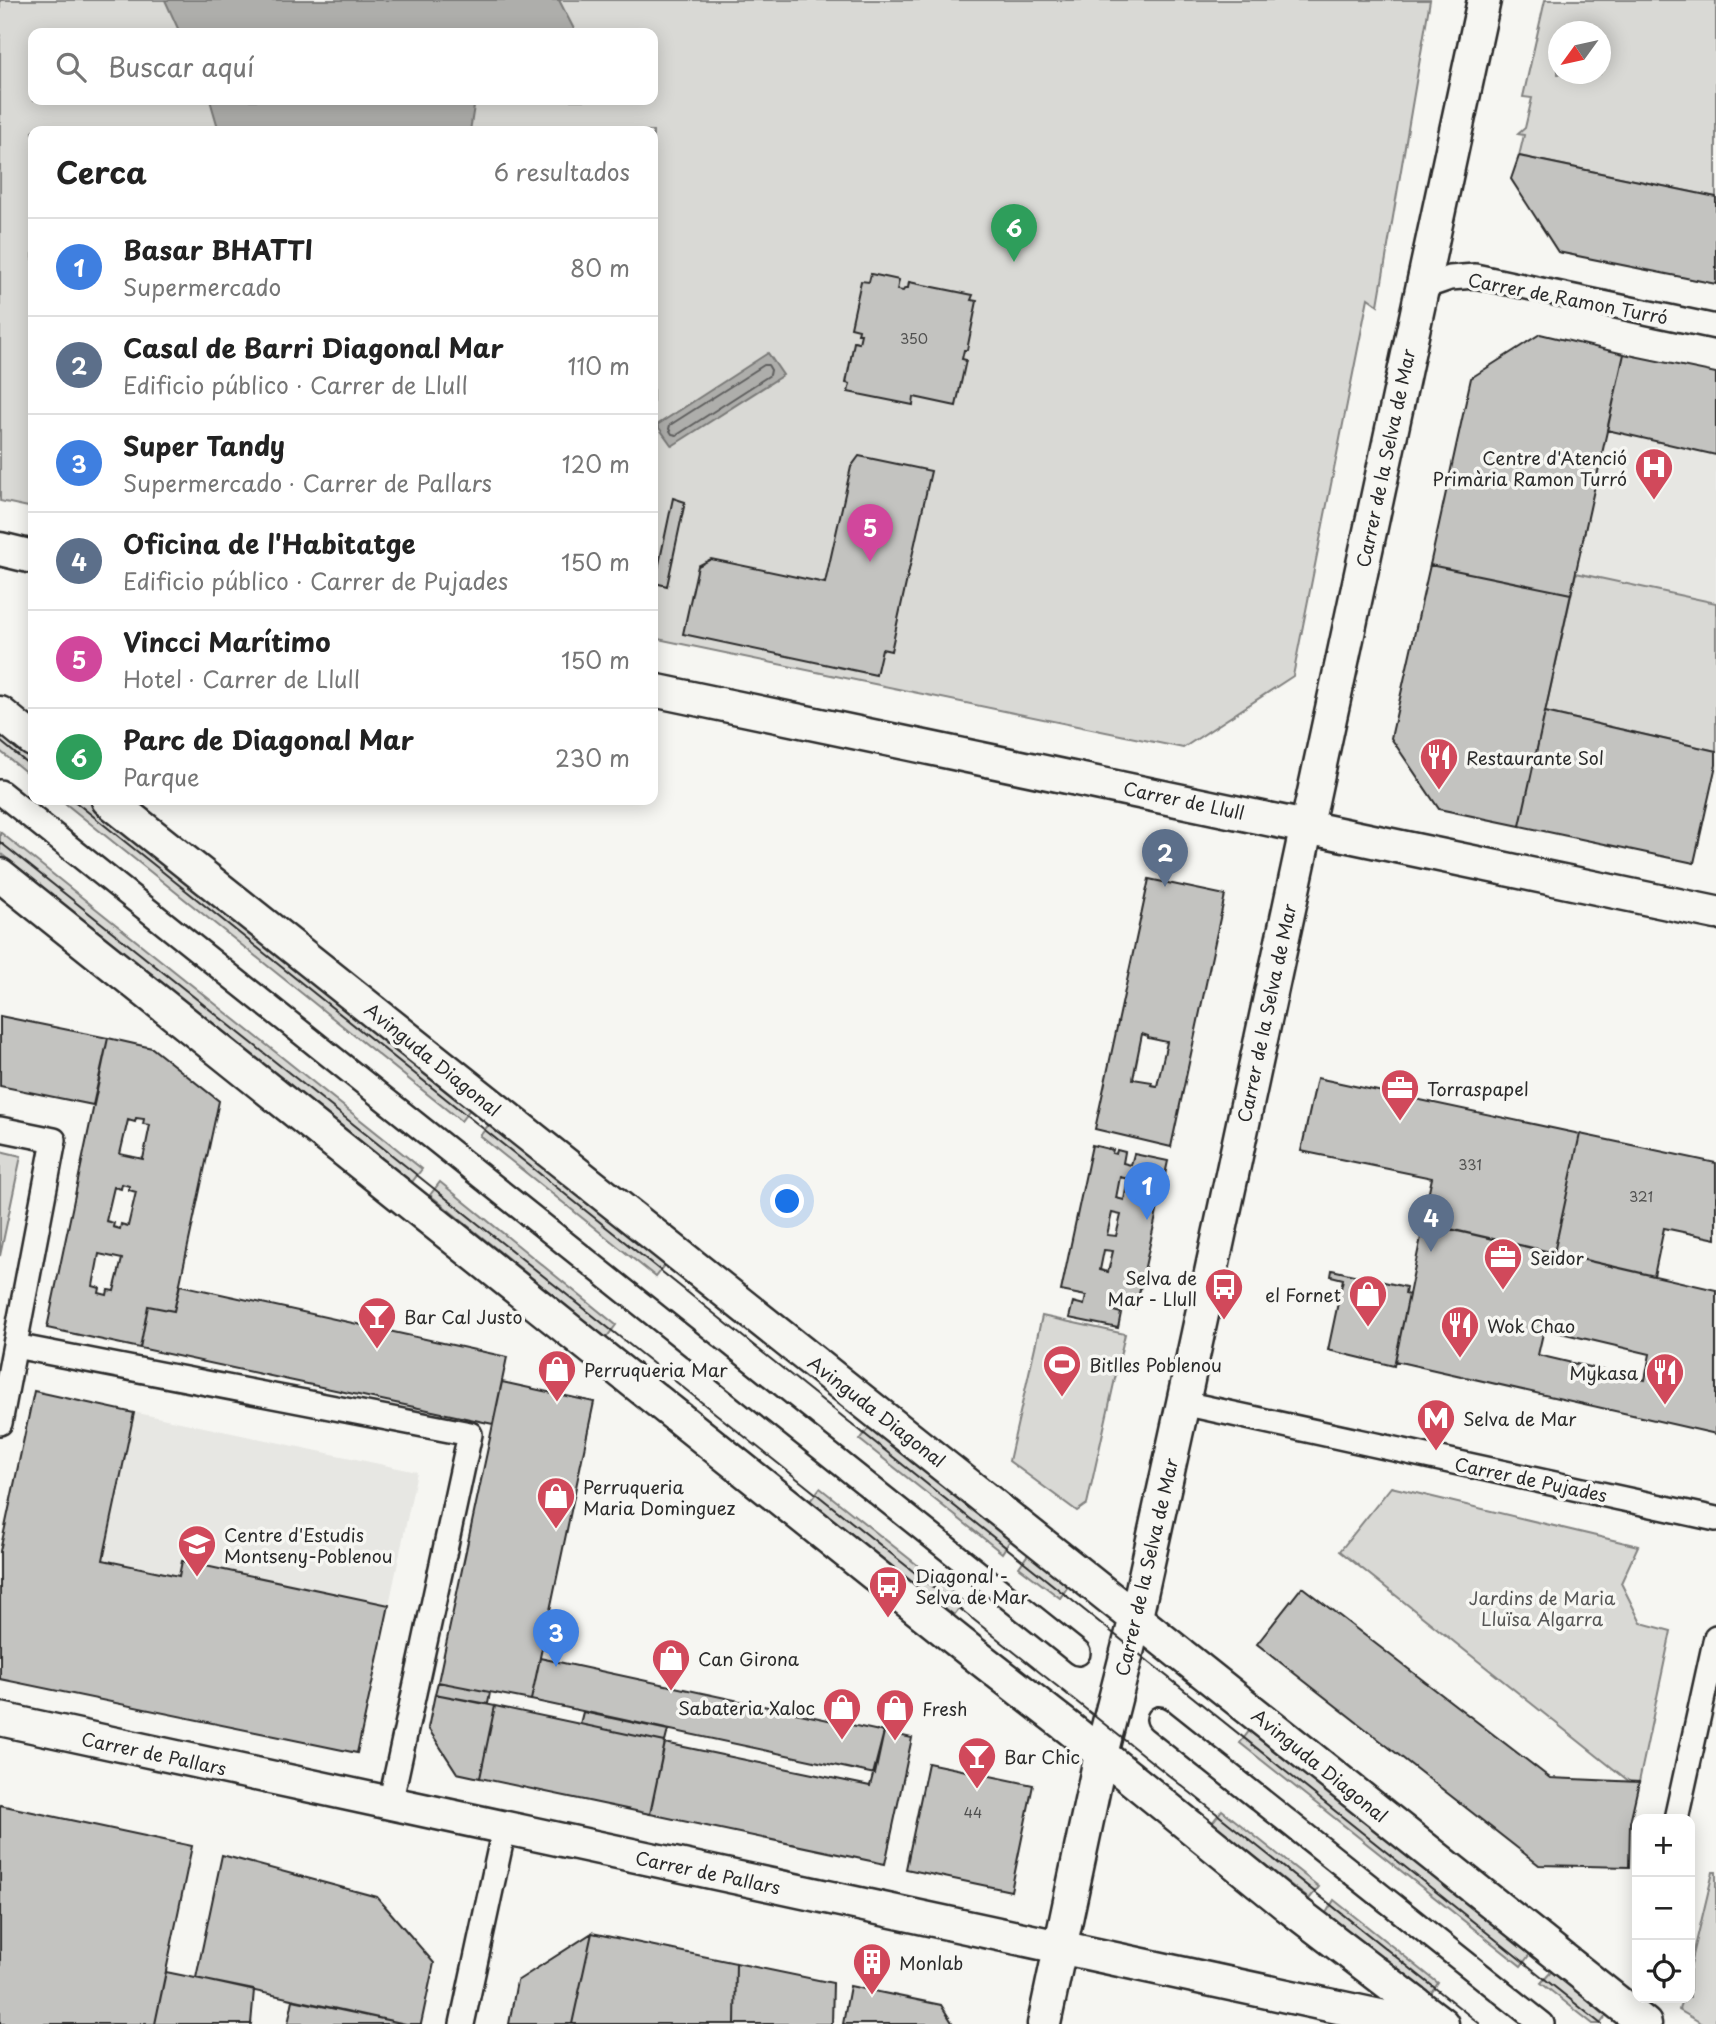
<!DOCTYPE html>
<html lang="es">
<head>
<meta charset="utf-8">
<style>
	body { margin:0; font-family:"Playpen Sans",sans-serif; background:#f6f6f6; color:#222 }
	.controls { position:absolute; right:21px; bottom:21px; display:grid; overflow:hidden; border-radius:14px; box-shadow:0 4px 18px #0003 }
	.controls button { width:63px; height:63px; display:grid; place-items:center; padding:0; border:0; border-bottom:2px solid #e0e0e0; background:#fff; color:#222; font:35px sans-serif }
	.compass { position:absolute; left:1548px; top:21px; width:63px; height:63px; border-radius:50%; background:#fff; box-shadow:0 4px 18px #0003; rotate:237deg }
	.you { position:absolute; left:788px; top:1202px; width:24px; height:24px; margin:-18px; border:5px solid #fff; border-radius:50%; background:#1a73e8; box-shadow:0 0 0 10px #1a73e833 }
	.badge { display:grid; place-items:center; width:46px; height:46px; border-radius:50%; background:#db2777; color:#fff; font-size:23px; font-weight:700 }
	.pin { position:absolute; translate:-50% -58px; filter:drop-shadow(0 2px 4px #0008) }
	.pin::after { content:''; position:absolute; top:37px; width:24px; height:21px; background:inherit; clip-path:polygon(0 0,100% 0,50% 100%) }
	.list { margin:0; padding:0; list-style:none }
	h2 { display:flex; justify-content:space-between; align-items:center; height:91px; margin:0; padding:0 28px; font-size:30px }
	h2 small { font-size:23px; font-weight:400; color:#767676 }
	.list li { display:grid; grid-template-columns:46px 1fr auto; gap:21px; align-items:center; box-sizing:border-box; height:98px; padding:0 28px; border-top:2px solid #e0e0e0 }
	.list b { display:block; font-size:26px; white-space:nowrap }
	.list p { margin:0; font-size:23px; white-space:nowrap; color:#767676 }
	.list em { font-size:23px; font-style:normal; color:#767676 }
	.icon { flex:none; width:38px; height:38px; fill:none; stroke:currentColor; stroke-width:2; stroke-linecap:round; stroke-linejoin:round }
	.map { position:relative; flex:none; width:1716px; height:2024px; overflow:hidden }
	.search { position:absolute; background:#fff; box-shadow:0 4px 18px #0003; left:28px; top:28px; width:630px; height:77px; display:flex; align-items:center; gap:18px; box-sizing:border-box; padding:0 24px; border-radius:14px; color:#767676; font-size:26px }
	.panel { position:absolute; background:#fff; box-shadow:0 4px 18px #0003; left:28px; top:126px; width:630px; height:679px; border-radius:14px }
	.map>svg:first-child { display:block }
</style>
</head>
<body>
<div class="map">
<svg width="1716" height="2024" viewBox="0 0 1716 2024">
	<rect width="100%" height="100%" fill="#f6f6f2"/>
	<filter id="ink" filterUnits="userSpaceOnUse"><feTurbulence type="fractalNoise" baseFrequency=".0143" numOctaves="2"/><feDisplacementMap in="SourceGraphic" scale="14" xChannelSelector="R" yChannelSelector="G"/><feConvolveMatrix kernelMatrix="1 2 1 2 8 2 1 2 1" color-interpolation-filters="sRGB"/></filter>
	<g filter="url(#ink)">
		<path fill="#e7e7e3" d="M 1624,354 L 1716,373 L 1716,603 L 1576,573 Z
			M 34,1391 L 417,1472 L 389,1605 L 0,1551 Z"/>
		<path fill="#d9d9d5" stroke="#828280" stroke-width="2" fill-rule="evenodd" d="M 0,0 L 1430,0 L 1378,305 L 1368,298 L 1293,676 L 1183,748 L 653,638 L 653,131 L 33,131 L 33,508 L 0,501 ZM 33,33 L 653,33 L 653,100 L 33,100 Z
			M 1545,0 L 1716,0 L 1716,197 L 1519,156 L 1524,135 L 1518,134 L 1525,128 L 1532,98 L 1523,97 ZM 1558,32 L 1600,32 L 1600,74 L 1558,74 Z
			M 1576,573 L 1716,603 L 1716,751 L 1545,712 Z
			M 0,730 L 33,757 L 33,778 L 0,751 Z
			M 61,800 L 87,800 L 471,1108 L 461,1121 Z
			M 0,832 L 422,1169 L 412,1182 L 0,853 Z
			M 490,1123 L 666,1264 L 656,1277 L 480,1136 Z
			M 0,1151 L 21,1156 L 0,1256 Z
			M 440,1182 L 616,1325 L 606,1338 L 430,1195 Z
			M 1042,1316 L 1125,1334 L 1087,1504 L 1077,1511 L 1009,1461 Z
			M 870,1426 L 1011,1539 L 1002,1553 L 860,1440 Z
			M 1391,1487 L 1638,1546 L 1621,1583 L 1641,1623 L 1671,1631 L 1639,1782 L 1630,1782 L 1340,1551 Z
			M 820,1488 L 964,1602 L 954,1615 L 810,1501 Z
			M 1029,1553 L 1069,1585 L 1060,1598 L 1019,1567 Z
			M 1250,1730 L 1530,1954 L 1521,1966 L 1240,1743 Z
			M 1222,1810 L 1319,1887 L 1309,1899 L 1212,1823 Z
			M 1713,1872 L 1716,1872 L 1716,2024 L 1703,2024 L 1679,2010 L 1682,1998 L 1690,1998 L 1690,1968 Z
			M 1334,1900 L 1438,1983 L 1430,1995 L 1326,1913 Z
			M 1552,1971 L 1606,2016 L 1600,2024 L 1593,2024 L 1541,1983 Z"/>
		<path fill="#aeaeab" stroke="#7a7a78" stroke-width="2" d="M 165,0 L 559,0 L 576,33 L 180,33 Z
			M 210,100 L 475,100 L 470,131 L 219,131 Z
			M 768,353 L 783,375 L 672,446 L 657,425 Z"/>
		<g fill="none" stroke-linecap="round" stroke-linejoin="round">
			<path stroke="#5f5f5e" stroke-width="2" d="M 764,365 L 768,365 L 771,370 L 770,375 L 677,435 L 672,434 L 669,429 L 670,425 Z"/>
		</g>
		<path fill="#c3c3c0" stroke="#2b2b2b" stroke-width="2" fill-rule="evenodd" d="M 1519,156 L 1716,197 L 1716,284 L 1558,252 L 1511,179 Z
			M 871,274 L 899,280 L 897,290 L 903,291 L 905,288 L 908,288 L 909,282 L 973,295 L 971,300 L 977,301 L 967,350 L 964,350 L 962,359 L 966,360 L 956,406 L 914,397 L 913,405 L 848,392 L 850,384 L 846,383 L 854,342 L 859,343 L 861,334 L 858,334 L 859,329 L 851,327 L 861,281 L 869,282 Z
			M 1540,334 L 1624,354 L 1571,594 L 1430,565 L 1471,378 Z
			M 1624,354 L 1716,373 L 1716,455 L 1607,430 Z
			M 859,456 L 931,471 L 891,651 L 882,649 L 876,675 L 683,634 L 698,566 L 711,559 L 825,583 L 851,467 Z
			M 673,498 L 685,502 L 667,586 L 655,583 Z
			M 1430,565 L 1571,594 L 1520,826 L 1439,809 L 1391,738 Z
			M 1545,712 L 1716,751 L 1716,765 L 1694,863 L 1520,826 Z
			M 1149,879 L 1225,895 L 1171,1147 L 1095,1129 ZM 1142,1034 L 1148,1036 L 1148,1038 L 1167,1042 L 1157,1086 L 1151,1085 L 1152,1082 L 1133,1079 Z
			M 0,1016 L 108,1038 L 93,1105 L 0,1086 Z
			M 108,1038 L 152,1048 L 219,1101 L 174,1311 L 148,1306 L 140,1348 L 47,1328 ZM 136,1118 L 144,1119 L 143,1124 L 150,1125 L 143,1159 L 120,1154 L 128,1120 L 135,1122 ZM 122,1184 L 129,1186 L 129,1190 L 136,1192 L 128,1226 L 121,1224 L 120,1229 L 113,1227 L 114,1223 L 106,1221 L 114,1187 L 121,1189 ZM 99,1254 L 122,1259 L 114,1291 L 108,1290 L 107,1295 L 99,1293 L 100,1288 L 93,1286 Z
			M 1317,1078 L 1580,1134 L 1554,1253 L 1422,1223 L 1432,1178 L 1301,1151 Z
			M 1580,1134 L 1716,1163 L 1716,1239 L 1664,1228 L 1654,1276 L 1554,1253 Z
			M 1092,1145 L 1113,1150 L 1112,1153 L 1116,1154 L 1117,1150 L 1125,1152 L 1123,1163 L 1131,1165 L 1134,1154 L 1168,1161 L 1136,1308 L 1116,1303 L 1117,1298 L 1113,1297 L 1111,1302 L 1110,1310 L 1121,1313 L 1118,1328 L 1069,1318 L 1073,1302 L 1084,1305 L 1086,1296 L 1061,1291 ZM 1120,1177 L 1128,1179 L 1124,1200 L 1116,1198 ZM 1112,1213 L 1121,1215 L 1116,1236 L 1107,1235 ZM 1104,1250 L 1113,1251 L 1108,1272 L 1100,1270 Z
			M 1424,1223 L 1716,1290 L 1716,1434 L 1395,1361 ZM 1544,1329 L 1650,1354 L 1645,1380 L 1538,1355 Z
			M 1332,1270 L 1406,1287 L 1405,1294 L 1409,1295 L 1394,1366 L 1328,1350 L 1343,1279 L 1331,1276 Z
			M 180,1285 L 507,1357 L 493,1424 L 140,1348 L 148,1306 L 174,1311 Z
			M 502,1382 L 594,1402 L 531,1700 L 438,1682 Z
			M 34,1391 L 134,1413 L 103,1560 L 179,1576 L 182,1561 L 389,1605 L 357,1753 L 0,1679 L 0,1551 Z
			M 1302,1587 L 1550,1778 L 1639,1782 L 1630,1822 L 1629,1867 L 1539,1865 L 1257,1644 Z
			M 540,1658 L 884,1732 L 875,1774 L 531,1700 Z
			M 438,1682 L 490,1692 L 488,1704 L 435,1694 Z
			M 435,1694 L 495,1706 L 480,1778 L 457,1773 L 428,1728 Z
			M 495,1706 L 665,1742 L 650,1814 L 480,1778 Z
			M 583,1712 L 668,1730 L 665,1742 L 580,1724 Z
			M 884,1732 L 912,1738 L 885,1864 L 650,1814 L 665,1743 L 870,1786 Z
			M 928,1763 L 1033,1785 L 1011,1891 L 906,1869 Z
			M 0,1805 L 192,1846 L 155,2024 L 0,2024 Z
			M 222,1855 L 377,1897 L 434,1963 L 421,2024 L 406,2024 L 196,1978 Z
			M 592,1933 L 736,1963 L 735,2024 L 572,2024 Z
			M 592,1933 L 572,2024 L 509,2024 L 517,1981 Z
			M 736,1963 L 833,1983 L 832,2024 L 735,2024 Z
			M 166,1972 L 254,1990 L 251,2024 L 155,2024 Z
			M 850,1986 L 941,2005 L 953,2024 L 843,2024 Z
			M 293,2000 L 406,2024 L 288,2024 Z"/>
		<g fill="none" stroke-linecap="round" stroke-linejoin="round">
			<g stroke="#2b2b2b" stroke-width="28">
				<path id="street" d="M 1421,288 L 1450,278 L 1475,276 L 1716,327
					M 0,792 L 1078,1653
					M 0,1129 L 54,1140 L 0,1423
					M 15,1346 L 470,1434 L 390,1804
					M 1183,1403 L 1716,1519
					M 1159,1719 L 1542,2024
					M 1676,1819 L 1716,1637
					M 462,2024 L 504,1829"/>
			</g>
			<g stroke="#2b2b2b" stroke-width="37">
				<path id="secondary" d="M 0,549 L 33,557
					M 653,690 L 1716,913
					M 0,713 L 33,740
					M 108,800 L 1645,2024
					M 0,875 L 974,1654 L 1069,1728 L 1287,1905 L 1442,2024
					M 0,1719 L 1417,2024
					M 1044,2024 L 1101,1754 L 1136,1617 L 1183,1403 L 1484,0"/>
			</g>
			<use href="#street" stroke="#f6f6f2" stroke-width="23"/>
			<use href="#secondary" stroke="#f6f6f2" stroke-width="32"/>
			<path stroke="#2b2b2b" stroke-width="2" d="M 0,741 L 33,768
				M 73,800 L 1601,2024
				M 0,842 L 1480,2024"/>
		</g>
	</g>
	<defs>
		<g id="hospital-pin" transform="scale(2.0125)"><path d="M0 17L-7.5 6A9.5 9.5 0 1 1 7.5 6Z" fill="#d1495b" stroke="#f6f6f2"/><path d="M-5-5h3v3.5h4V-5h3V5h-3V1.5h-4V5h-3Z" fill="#fff"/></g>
		<g id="restaurant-pin" transform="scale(2.0125)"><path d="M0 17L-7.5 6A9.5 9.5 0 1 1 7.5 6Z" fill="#d1495b" stroke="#f6f6f2"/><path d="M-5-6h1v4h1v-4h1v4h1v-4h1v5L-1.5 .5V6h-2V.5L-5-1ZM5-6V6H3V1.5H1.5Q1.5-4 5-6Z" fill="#fff"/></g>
		<g id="office-pin" transform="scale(2.0125)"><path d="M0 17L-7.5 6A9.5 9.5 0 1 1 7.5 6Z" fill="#d1495b" stroke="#f6f6f2"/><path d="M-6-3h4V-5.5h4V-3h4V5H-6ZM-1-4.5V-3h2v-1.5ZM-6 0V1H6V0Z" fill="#fff"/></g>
		<g id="bus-pin" transform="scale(2.0125)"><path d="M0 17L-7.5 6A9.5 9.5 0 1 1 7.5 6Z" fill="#d1495b" stroke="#f6f6f2"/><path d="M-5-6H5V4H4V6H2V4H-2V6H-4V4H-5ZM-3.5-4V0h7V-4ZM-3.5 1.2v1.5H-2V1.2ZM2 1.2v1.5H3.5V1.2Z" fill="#fff"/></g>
		<g id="shop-pin" transform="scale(2.0125)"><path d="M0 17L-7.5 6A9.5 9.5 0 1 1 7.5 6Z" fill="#d1495b" stroke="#f6f6f2"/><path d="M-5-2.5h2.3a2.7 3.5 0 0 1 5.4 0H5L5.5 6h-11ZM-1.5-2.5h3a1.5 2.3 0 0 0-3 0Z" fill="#fff"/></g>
		<g id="bar-pin" transform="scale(2.0125)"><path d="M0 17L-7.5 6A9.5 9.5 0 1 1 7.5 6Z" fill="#d1495b" stroke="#f6f6f2"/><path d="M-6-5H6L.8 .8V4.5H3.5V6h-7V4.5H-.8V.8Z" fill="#fff"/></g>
		<g id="stadium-pin" transform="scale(2.0125)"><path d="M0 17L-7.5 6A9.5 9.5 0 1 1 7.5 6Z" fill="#d1495b" stroke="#f6f6f2"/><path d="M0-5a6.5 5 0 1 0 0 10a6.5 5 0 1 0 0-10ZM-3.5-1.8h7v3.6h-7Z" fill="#fff"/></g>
		<g id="metro-pin" transform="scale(2.0125)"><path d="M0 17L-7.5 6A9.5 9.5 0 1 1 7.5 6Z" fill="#d1495b" stroke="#f6f6f2"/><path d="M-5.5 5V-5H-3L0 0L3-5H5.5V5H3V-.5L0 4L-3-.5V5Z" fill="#fff"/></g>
		<g id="school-pin" transform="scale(2.0125)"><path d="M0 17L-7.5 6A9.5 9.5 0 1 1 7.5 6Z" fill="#d1495b" stroke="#f6f6f2"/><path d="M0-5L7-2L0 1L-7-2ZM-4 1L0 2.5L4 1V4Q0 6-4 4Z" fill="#fff"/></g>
		<g id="building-pin" transform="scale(2.0125)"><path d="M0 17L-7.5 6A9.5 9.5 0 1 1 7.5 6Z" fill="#d1495b" stroke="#f6f6f2"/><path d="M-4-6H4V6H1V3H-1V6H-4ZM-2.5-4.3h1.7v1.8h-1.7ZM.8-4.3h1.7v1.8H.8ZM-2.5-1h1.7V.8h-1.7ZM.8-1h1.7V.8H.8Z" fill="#fff"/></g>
	</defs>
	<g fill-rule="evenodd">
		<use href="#hospital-pin" x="1654" y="467"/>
		<use href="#restaurant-pin" x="1439" y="757"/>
		<use href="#office-pin" x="1400" y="1088"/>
		<use href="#office-pin" x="1503" y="1257"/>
		<use href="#bus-pin" x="1224" y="1287"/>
		<use href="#shop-pin" x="1368" y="1294"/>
		<use href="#bar-pin" x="377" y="1316"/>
		<use href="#restaurant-pin" x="1460" y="1325"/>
		<use href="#stadium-pin" x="1062" y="1364"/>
		<use href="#shop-pin" x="557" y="1369"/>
		<use href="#restaurant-pin" x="1665" y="1372"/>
		<use href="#metro-pin" x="1436" y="1418"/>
		<use href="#shop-pin" x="556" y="1496"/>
		<use href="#school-pin" x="197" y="1544"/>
		<use href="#bus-pin" x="888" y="1585"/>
		<use href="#shop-pin" x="671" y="1658"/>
		<use href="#shop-pin" x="842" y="1707"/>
		<use href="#shop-pin" x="895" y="1708"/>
		<use href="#bar-pin" x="977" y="1756"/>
		<use href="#building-pin" x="872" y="1962"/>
	</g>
	<g text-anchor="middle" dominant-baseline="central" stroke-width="7" stroke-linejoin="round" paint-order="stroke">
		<g font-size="14" fill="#515150">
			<text x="914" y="338">350</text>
			<text x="1470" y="1164">331</text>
			<text x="1641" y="1196">321</text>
			<text x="973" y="1812">44</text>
		</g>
		<g font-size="18" fill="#2b2b2b" stroke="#f6f6f2">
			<text transform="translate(1568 298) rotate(11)">Carrer de Ramon Turró</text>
			<text transform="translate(1385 458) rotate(-78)">Carrer de la Selva de Mar</text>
			<text transform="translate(1184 800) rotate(12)">Carrer de Llull</text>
			<text transform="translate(1266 1013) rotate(-78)">Carrer de la Selva de Mar</text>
			<text transform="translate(433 1059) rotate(39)">Avinguda Diagonal</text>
			<text transform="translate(877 1411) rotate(38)">Avinguda Diagonal</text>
			<text transform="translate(1531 1479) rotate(12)">Carrer de Pujades</text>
			<text transform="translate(1146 1567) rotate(-77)">Carrer de la Selva de Mar</text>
			<text transform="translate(154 1753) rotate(12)">Carrer de Pallars</text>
			<text transform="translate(1320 1765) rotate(39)">Avinguda Diagonal</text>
			<text transform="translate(708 1872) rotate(12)">Carrer de Pallars</text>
		</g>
		<g font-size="18" fill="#2b2b2b" stroke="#f6f6f2" text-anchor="start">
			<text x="1627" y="457" text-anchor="end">Centre d'Atenció<tspan x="1627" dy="21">Primària Ramon Turró</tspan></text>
			<text x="1466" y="757">Restaurante Sol</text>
			<text x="1427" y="1088">Torraspapel</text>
			<text x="1530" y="1257">Seidor</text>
			<text x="1197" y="1277" text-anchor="end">Selva de<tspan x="1197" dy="21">Mar - Llull</tspan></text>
			<text x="1341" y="1294" text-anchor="end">el Fornet</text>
			<text x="404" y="1316">Bar Cal Justo</text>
			<text x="1487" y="1325">Wok Chao</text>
			<text x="1089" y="1364">Bitlles Poblenou</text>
			<text x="584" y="1369">Perruqueria Mar</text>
			<text x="1638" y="1372" text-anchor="end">Mykasa</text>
			<text x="1463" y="1418">Selva de Mar</text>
			<text x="583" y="1486">Perruqueria<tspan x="583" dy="21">Maria Dominguez</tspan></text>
			<text x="224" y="1534">Centre d'Estudis<tspan x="224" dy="21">Montseny-Poblenou</tspan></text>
			<text x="915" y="1575">Diagonal -<tspan x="915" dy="21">Selva de Mar</tspan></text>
			<text x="698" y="1658">Can Girona</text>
			<text x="815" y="1707" text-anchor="end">Sabateria Xaloc</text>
			<text x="922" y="1708">Fresh</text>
			<text x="1004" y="1756">Bar Chic</text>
			<text x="899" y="1962">Monlab</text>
		</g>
		<g font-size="18" fill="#565656" stroke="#f6f6f2">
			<text x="1542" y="1597">Jardins de Maria<tspan x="1542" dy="21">Lluïsa Algarra</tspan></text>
		</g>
	</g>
</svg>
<div class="controls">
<button>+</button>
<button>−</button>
<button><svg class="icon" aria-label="locate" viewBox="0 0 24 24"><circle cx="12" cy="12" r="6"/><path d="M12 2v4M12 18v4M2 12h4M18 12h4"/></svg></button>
</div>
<svg class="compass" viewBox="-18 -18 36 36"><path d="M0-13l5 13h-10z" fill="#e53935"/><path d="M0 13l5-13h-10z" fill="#767676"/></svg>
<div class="you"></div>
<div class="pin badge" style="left:1147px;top:1220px;background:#3f7fe0">1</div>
<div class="pin badge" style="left:1165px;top:887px;background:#5c6f8a">2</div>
<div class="pin badge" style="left:556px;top:1667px;background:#3f7fe0">3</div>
<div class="pin badge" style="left:1431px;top:1252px;background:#5c6f8a">4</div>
<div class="pin badge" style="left:870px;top:562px;background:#d1479c">5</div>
<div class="pin badge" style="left:1014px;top:262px;background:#2e9e5b">6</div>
<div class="search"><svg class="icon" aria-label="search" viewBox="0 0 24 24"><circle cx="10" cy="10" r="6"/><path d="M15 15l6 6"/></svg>Buscar aquí</div>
<section class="panel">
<h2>Cerca<small>6 resultados</small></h2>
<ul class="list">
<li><span class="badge" style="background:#3f7fe0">1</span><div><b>Basar BHATTI</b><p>Supermercado</p></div><em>80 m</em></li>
<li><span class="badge" style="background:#5c6f8a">2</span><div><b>Casal de Barri Diagonal Mar</b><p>Edificio público · Carrer de Llull</p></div><em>110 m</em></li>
<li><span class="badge" style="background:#3f7fe0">3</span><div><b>Super Tandy</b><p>Supermercado · Carrer de Pallars</p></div><em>120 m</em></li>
<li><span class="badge" style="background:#5c6f8a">4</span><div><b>Oficina de l'Habitatge</b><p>Edificio público · Carrer de Pujades</p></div><em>150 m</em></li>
<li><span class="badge" style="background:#d1479c">5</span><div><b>Vincci Marítimo</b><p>Hotel · Carrer de Llull</p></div><em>150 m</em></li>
<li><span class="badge" style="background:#2e9e5b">6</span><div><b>Parc de Diagonal Mar</b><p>Parque</p></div><em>230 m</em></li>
</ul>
</section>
</div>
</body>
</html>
